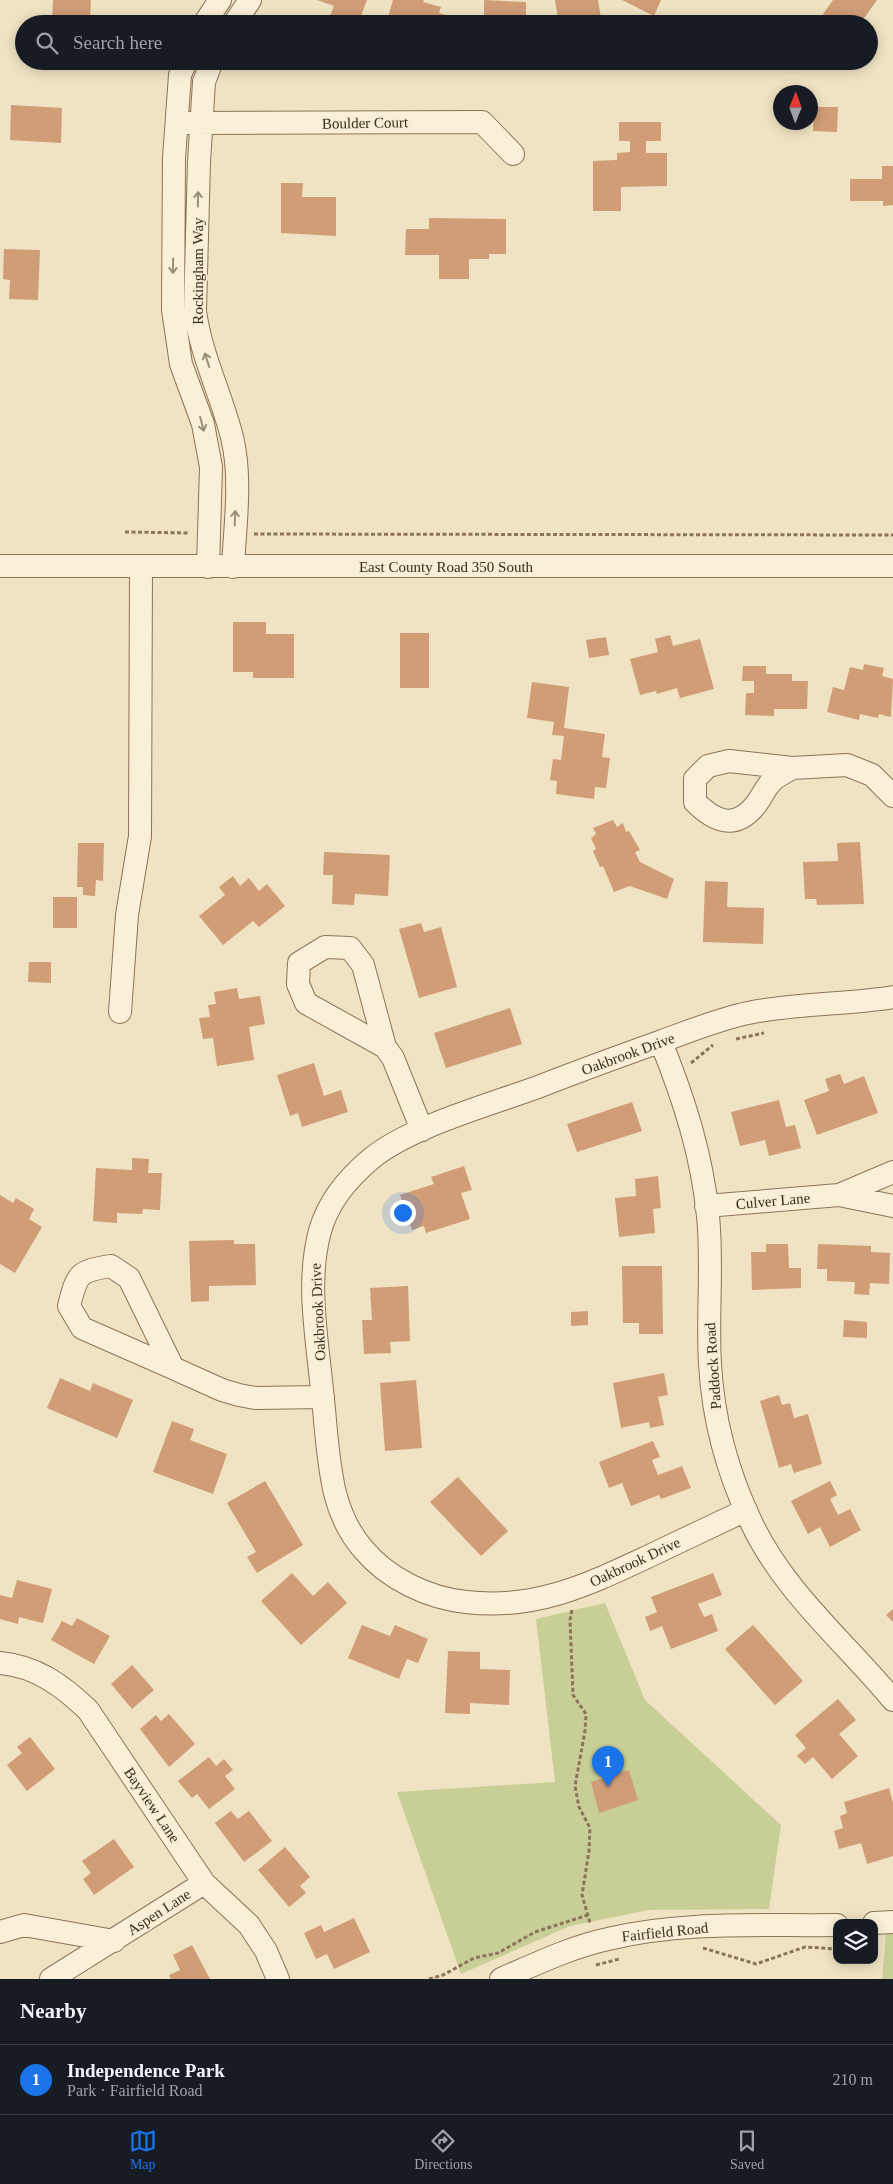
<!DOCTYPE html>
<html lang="en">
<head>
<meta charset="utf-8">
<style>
	body { margin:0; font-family:Georgia,serif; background:#20242c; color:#f1f3f6 }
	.controls { position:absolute; right:15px; bottom:15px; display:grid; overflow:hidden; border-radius:10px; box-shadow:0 2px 12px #0003 }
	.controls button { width:45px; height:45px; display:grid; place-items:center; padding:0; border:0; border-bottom:1px solid #363941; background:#171b24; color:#f1f3f6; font:25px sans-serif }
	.compass { position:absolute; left:773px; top:85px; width:45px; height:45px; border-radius:50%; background:#171b24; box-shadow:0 2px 12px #0003; rotate:1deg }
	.you { position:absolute; left:402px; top:1212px; width:18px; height:18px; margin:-12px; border:4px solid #fff; border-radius:50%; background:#1a73e8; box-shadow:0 0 0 8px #1a73e833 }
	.badge { display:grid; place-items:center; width:32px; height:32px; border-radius:50%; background:#1a73e8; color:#fff; font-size:16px; font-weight:700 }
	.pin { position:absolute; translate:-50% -41px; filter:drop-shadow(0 1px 2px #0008) }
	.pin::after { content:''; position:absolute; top:26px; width:18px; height:15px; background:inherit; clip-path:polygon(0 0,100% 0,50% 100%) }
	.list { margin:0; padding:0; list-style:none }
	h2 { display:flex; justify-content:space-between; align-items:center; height:65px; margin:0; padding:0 20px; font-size:21px }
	h2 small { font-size:16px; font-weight:400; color:#9ea1a6 }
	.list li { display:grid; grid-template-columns:32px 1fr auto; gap:15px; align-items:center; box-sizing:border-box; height:70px; padding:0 20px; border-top:1px solid #363941 }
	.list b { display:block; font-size:19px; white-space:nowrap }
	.list p { margin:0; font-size:16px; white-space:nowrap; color:#9ea1a6 }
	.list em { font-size:16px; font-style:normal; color:#9ea1a6 }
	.icon { flex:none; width:28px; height:28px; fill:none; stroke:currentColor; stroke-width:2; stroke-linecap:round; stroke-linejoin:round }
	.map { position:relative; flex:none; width:893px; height:1979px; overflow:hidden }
	.search { position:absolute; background:#171b24; box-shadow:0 2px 12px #0003; left:15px; right:15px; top:15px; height:55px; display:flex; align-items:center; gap:12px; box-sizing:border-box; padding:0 18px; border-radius:28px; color:#9ea1a6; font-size:19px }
	.sheet { height:135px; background:#171b24 }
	nav { display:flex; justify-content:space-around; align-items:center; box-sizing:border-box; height:70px; border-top:1px solid #363941; background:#171b24; font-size:14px; color:#9ea1a6 }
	nav a { display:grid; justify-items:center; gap:2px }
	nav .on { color:#1a73e8 }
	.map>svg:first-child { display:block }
</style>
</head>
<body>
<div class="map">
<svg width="893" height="1979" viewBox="0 0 893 1979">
	<rect width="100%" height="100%" fill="#f0e3c3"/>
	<path fill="#c8cf96" d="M 605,1603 L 645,1700 L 781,1825 L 769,1909 L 649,1910 L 570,1926 L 461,1974 L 397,1792 L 555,1782 L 536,1619 Z
		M 893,1932 L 893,1979 L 882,1979 L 886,1933 Z"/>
	<path fill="#d09d77" d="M 53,0 L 91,0 L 90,23 L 52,22 Z
		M 317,0 L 367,0 L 358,24 L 350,24 L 330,16 L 334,6 Z
		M 393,0 L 424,0 L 423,2 L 441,7 L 439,13 L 450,16 L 448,24 L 386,24 Z
		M 484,0 L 526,2 L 526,24 L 473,24 L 473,19 L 484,19 Z
		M 555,0 L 598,0 L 602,24 L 548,24 L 548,21 L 558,19 Z
		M 622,0 L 661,0 L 654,16 Z
		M 833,0 L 877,0 L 860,24 L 837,24 L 823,14 Z
		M 11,105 L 62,108 L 61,143 L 10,140 Z
		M 814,107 L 838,107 L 837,132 L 813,131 Z
		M 619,122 L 661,122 L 661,141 L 646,141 L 646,153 L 667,153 L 667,186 L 621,187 L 621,211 L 593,211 L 593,161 L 617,160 L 617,153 L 630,152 L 630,141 L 619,141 Z
		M 882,166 L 893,166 L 893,205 L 883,206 L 883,201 L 850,201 L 850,179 L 882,179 Z
		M 281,183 L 303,183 L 302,197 L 336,197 L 336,236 L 281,233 Z
		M 429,218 L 506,219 L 506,254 L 489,254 L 489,259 L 469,259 L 469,279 L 439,279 L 439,255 L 405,255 L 406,229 L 429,229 Z
		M 4,249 L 40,250 L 38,300 L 9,299 L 10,280 L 3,279 Z
		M 233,622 L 266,622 L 266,634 L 294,634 L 294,678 L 253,678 L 253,672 L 233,672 Z
		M 400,633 L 429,633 L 429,688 L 400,688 Z
		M 670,635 L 673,646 L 700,639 L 714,689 L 680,698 L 677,688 L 657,694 L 656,691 L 640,695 L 630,659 L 658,652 L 655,639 Z
		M 606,637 L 609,655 L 589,658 L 586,640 Z
		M 864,664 L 884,668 L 882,676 L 893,679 L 891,717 L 879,714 L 878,718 L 860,714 L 859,720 L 827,712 L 833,687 L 844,690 L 850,667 L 863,670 Z
		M 743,666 L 766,666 L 766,674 L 792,674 L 792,681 L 808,681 L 807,709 L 774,709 L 774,716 L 745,715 L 746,693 L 754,693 L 754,681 L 742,681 Z
		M 532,682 L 569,687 L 564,728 L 605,734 L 602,757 L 610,758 L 606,788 L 595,787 L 594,799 L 556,794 L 557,781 L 550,780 L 553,759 L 561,760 L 564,736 L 552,735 L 554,722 L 527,718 Z
		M 613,820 L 617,827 L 623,823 L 626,832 L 629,831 L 640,850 L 635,852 L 640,862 L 674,879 L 667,899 L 630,886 L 614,892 L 603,866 L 600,867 L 593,851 L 596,849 L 591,838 L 596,834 L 593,828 Z
		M 860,842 L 864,904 L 817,905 L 816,899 L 805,899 L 803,862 L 838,861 L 837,843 Z
		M 78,843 L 104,843 L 103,881 L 96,880 L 95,896 L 83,895 L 83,887 L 77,887 Z
		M 324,852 L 390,855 L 388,896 L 355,894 L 354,905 L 332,904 L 333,875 L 323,875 Z
		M 233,876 L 240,886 L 249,878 L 259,891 L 267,884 L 285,906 L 259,927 L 253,921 L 223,945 L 199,916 L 225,895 L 219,887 Z
		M 705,881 L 728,882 L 727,907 L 764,908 L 763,944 L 703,942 Z
		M 53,897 L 77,897 L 77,928 L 53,928 Z
		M 421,923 L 424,932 L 441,927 L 457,987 L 419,998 L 399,929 Z
		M 29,962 L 51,962 L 51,983 L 28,982 Z
		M 237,988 L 239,999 L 260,996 L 265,1024 L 249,1027 L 254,1060 L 217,1066 L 213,1038 L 203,1039 L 199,1018 L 210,1017 L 208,1005 L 216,1004 L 214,992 Z
		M 510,1008 L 522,1044 L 446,1068 L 434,1033 Z
		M 314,1063 L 324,1096 L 341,1090 L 348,1112 L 302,1127 L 298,1113 L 290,1116 L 277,1075 Z
		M 840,1074 L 844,1084 L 864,1076 L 878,1113 L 817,1135 L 804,1100 L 829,1091 L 825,1079 Z
		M 779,1100 L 786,1127 L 795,1125 L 801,1148 L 769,1156 L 765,1140 L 740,1146 L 731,1112 Z
		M 632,1102 L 642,1131 L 577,1152 L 567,1124 Z
		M 132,1158 L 149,1159 L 148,1173 L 162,1173 L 160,1210 L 143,1209 L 142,1214 L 117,1213 L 117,1223 L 93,1221 L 96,1168 L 132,1170 Z
		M 464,1166 L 472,1190 L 461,1193 L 470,1219 L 426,1233 L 424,1226 L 412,1230 L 400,1195 L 434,1184 L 431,1177 Z
		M 658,1176 L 661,1208 L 653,1209 L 655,1233 L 619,1237 L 615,1198 L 636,1196 L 635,1179 Z
		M 0,1195 L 13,1203 L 16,1198 L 34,1209 L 29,1219 L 42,1227 L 15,1273 L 0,1264 Z
		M 234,1240 L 234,1244 L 255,1244 L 256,1285 L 209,1286 L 209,1301 L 191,1302 L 189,1241 Z
		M 766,1244 L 788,1244 L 789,1268 L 801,1268 L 801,1288 L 752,1290 L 751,1252 L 766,1252 Z
		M 818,1244 L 871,1246 L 871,1252 L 890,1253 L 889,1284 L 870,1283 L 869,1295 L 854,1294 L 855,1282 L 827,1281 L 827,1269 L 817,1269 Z
		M 622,1266 L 662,1266 L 663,1334 L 639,1334 L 639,1323 L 623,1323 Z
		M 408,1286 L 410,1341 L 390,1342 L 391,1353 L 364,1354 L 362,1320 L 372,1320 L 370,1288 Z
		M 588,1311 L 588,1325 L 571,1326 L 571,1312 Z
		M 844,1320 L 867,1322 L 867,1338 L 843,1337 Z
		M 664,1373 L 668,1395 L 658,1397 L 664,1425 L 650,1428 L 649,1422 L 621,1428 L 613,1383 Z
		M 60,1378 L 90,1391 L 93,1383 L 133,1400 L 117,1438 L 47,1408 Z
		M 416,1380 L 422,1448 L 385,1451 L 380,1383 Z
		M 779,1395 L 782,1405 L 790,1403 L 794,1418 L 808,1414 L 822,1464 L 794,1473 L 791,1464 L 779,1468 L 760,1401 Z
		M 172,1421 L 194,1429 L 190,1440 L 227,1454 L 213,1494 L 153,1472 Z
		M 653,1441 L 660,1457 L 652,1460 L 658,1475 L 682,1466 L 691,1488 L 661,1499 L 659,1495 L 631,1506 L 622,1483 L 609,1488 L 599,1462 Z
		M 458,1477 L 508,1531 L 481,1556 L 430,1502 Z
		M 265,1481 L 303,1545 L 257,1573 L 247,1557 L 256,1552 L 227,1503 Z
		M 830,1481 L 837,1495 L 830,1499 L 838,1515 L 850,1509 L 861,1530 L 830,1547 L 820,1527 L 808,1534 L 791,1501 Z
		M 292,1573 L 313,1596 L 328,1582 L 347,1603 L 301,1645 L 261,1601 Z
		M 713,1573 L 722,1595 L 698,1604 L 704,1617 L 712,1614 L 718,1631 L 671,1649 L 662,1626 L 650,1631 L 645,1617 L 657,1612 L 651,1597 Z
		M 17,1580 L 52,1589 L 43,1623 L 19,1617 L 18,1624 L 0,1619 L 0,1595 L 12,1598 Z
		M 893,1609 L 893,1622 L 886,1615 Z
		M 77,1618 L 110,1636 L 94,1664 L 51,1640 L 62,1621 L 72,1626 Z
		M 362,1625 L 390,1636 L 395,1625 L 428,1639 L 418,1663 L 407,1659 L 399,1679 L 348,1658 Z
		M 753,1625 L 803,1681 L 775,1705 L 725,1649 Z
		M 448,1651 L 480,1652 L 480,1669 L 510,1670 L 509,1705 L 470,1703 L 470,1714 L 445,1713 Z
		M 132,1665 L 154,1690 L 132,1709 L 111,1684 Z
		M 838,1699 L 856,1720 L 839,1734 L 858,1756 L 832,1779 L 813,1757 L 805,1764 L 797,1756 L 806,1748 L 795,1735 Z
		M 169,1714 L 195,1744 L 169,1767 L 140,1729 L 156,1715 L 161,1721 Z
		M 30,1737 L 55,1769 L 27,1791 L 7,1765 L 22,1753 L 17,1747 Z
		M 209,1757 L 216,1766 L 224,1759 L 233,1770 L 225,1776 L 235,1789 L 209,1809 L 197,1794 L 192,1798 L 178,1781 Z
		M 629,1770 L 638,1800 L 599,1813 L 591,1782 Z
		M 889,1788 L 893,1803 L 893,1856 L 867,1864 L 861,1843 L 839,1849 L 834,1831 L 843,1828 L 840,1816 L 847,1813 L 844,1802 Z
		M 231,1811 L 238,1819 L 249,1811 L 272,1841 L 244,1862 L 215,1823 Z
		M 114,1839 L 134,1867 L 94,1895 L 83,1879 L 91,1873 L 82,1861 Z
		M 285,1847 L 310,1877 L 300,1886 L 306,1893 L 289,1907 L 258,1870 Z
		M 354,1918 L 370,1952 L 334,1969 L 327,1954 L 316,1959 L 304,1933 L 321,1925 L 324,1932 Z
		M 192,1945 L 210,1979 L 171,1979 L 169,1975 L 180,1970 L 173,1955 Z"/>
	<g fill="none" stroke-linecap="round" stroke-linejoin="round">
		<g stroke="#8b7459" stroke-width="24">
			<path id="minor" d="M 204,24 L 220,0
				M 234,24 L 250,0
				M 186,61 L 180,75 L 174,158 L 173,310 L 181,364 L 203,424 L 211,467 L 208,567
				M 212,61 L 204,82 L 199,162 L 195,311 C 201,355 221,394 232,437 C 242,478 235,525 233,567
				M 187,123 L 482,122 L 513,154
				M 0,566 L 893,566
				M 792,768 C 786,772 777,776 772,781 C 765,788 761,799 754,807 C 734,830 714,821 695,802 L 695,779 L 708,766 L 729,761 L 792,768 L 847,765 L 872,775 L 893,796
				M 120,1012 L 127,915 L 140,836 L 141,567
				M 661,1042 C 684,1099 702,1155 708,1216 C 713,1265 707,1315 710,1364 C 713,1418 728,1474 752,1524 C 785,1593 845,1642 893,1700
				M 385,1047 L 306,1003 L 298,984 L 299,963 L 325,947 L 350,948 L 363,965 L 385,1047 L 393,1058 L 422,1130
				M 839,1195 L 893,1172
				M 706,1206 L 839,1195 L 893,1206
				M 173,1368 L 82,1328 L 69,1306 C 77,1274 78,1271 111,1266 L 129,1278 L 173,1368 L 222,1390 L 239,1395 L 255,1398 L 323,1397
				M 746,1510 C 712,1526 679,1542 645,1558 C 585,1586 534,1610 466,1602 C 428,1598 388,1579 363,1549 C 350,1534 340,1513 335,1493 C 327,1460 326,1424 322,1390 C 317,1338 306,1282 320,1231 C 328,1202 349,1177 372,1158 C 412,1126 489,1105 538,1087 C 579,1071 620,1056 662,1041 C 690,1031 719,1019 748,1013 C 796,1003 845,1005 893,997
				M 0,1663 C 36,1666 63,1686 88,1710 L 204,1883 L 249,1925 L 266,1951 L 278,1979
				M 874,1923 L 893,1922
				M 0,1932 L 24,1925 L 114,1941
				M 51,1979 L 204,1883
				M 501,1979 C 536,1964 571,1947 608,1939 C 682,1921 761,1926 837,1925"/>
		</g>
		<path stroke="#8b7459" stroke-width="3" stroke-dasharray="4 2.5" stroke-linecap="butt" d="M 125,532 L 190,533
			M 254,534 L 893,535
			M 736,1039 L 764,1033
			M 691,1063 L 713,1045
			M 572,1610 L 570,1620 L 573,1695 L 586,1714 L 585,1731 L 575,1786 L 579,1807 L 590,1828 L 589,1851 L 582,1895 L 590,1923
			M 703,1948 L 756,1964 L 805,1947 L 837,1949
			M 596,1965 L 619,1959
			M 429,1979 L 443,1975 L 474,1958 L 498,1953 L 535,1932 L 588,1915"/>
		<use href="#minor" stroke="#faf0d7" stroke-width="22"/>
	</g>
	<defs><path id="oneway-shaft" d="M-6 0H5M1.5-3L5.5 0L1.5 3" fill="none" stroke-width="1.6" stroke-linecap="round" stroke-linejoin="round" transform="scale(1.25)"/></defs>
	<g stroke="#9a8e7a">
		<use href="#oneway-shaft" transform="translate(198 199) rotate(-89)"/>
		<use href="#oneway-shaft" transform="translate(173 266) rotate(91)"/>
		<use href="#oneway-shaft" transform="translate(207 360) rotate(-108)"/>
		<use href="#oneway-shaft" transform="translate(202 424) rotate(75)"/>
		<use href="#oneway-shaft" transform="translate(235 518) rotate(-88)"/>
	</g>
	<g text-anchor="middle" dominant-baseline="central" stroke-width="4" stroke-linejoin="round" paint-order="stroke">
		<g font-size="15" fill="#3b2c1e" stroke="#f7edd3">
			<text transform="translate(365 123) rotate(-1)">Boulder Court</text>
			<text transform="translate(198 271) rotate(-90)">Rockingham Way</text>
			<text x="446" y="567">East County Road 350 South</text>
			<text transform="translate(628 1054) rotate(-20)">Oakbrook Drive</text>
			<text transform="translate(773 1201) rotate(-5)">Culver Lane</text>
			<text transform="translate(318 1312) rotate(-93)">Oakbrook Drive</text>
			<text transform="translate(713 1366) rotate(-94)">Paddock Road</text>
			<text transform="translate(635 1562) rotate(-25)">Oakbrook Drive</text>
			<text transform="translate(152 1805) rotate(56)">Bayview Lane</text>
			<text transform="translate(159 1912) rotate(-33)">Aspen Lane</text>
			<text transform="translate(665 1932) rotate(-6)">Fairfield Road</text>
		</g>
	</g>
</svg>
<div class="controls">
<button><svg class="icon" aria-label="layers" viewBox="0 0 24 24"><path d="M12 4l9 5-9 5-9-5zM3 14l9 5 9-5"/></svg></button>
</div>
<svg class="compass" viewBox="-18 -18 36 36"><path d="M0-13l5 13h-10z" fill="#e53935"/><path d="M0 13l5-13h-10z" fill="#9ea1a6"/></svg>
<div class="you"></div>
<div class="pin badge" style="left:608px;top:1787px">1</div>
<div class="search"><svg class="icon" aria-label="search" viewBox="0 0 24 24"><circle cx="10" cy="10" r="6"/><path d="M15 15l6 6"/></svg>Search here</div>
</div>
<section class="sheet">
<h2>Nearby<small></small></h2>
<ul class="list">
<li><span class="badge">1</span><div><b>Independence Park</b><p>Park · Fairfield Road</p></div><em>210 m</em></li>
</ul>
</section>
<nav>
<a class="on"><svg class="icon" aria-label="map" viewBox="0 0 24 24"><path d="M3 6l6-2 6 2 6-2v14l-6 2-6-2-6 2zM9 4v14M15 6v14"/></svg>Map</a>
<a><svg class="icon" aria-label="directions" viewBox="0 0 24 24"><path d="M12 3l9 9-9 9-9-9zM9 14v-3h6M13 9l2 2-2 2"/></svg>Directions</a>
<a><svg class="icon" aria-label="saved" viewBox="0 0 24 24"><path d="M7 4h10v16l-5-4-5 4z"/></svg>Saved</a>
</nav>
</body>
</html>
